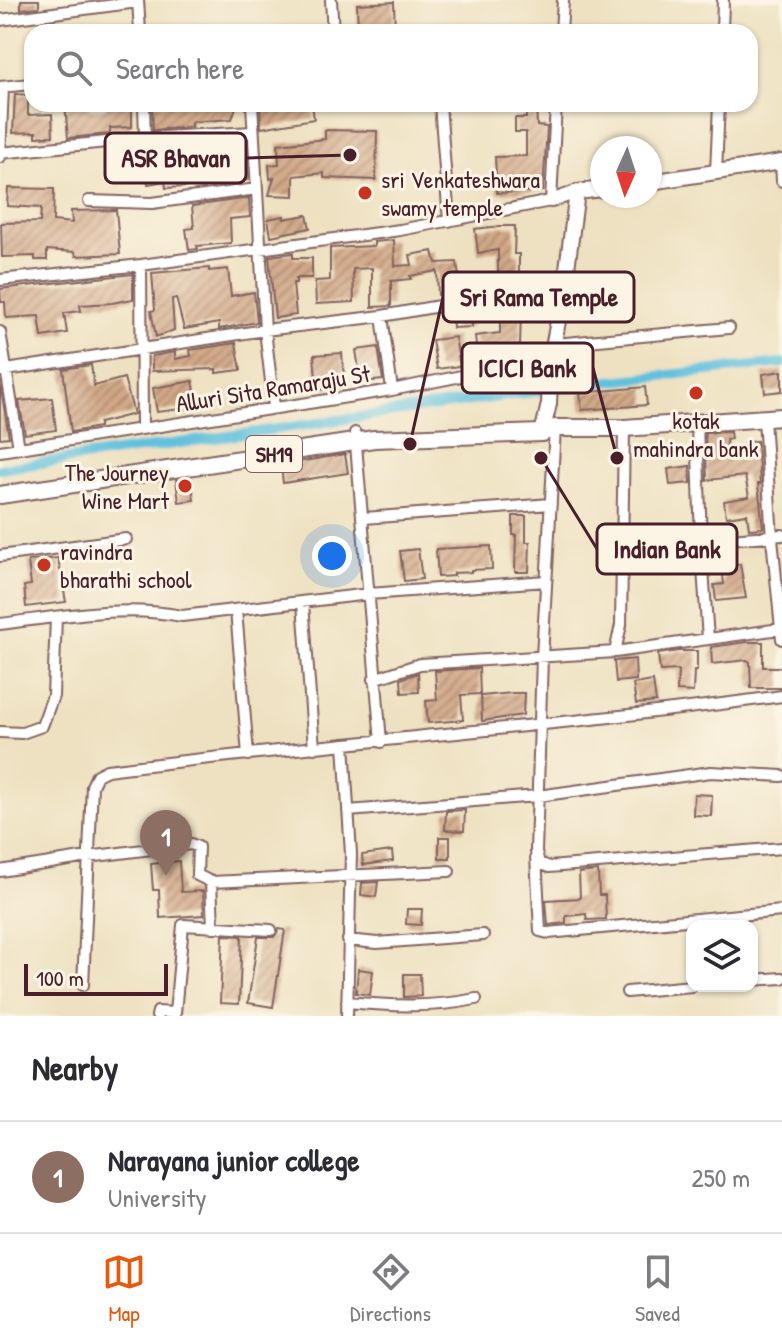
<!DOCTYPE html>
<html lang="en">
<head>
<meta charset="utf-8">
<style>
	body { margin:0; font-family:"Patrick Hand",sans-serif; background:#f7f7f7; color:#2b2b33 }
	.controls { position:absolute; right:24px; bottom:24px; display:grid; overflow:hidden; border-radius:16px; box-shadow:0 2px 6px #0004 }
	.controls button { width:72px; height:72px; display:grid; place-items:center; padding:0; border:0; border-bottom:2px solid #e1e1e2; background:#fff; color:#2b2b33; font:40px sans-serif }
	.compass { position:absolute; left:590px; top:136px; width:72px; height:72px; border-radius:50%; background:#fff; box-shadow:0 2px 6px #0004; rotate:183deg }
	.scale { position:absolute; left:24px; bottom:20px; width:144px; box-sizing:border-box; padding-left:8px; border:4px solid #4a1f2b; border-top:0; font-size:22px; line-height:28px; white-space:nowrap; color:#4a1f2b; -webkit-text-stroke:6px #fcf5e5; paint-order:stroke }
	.you { position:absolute; left:332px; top:556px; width:28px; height:28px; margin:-20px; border:6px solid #fff; border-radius:50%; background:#1a73e8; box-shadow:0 0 0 12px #1a73e833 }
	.badge { display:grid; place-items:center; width:52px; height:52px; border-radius:50%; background:#ea580c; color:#fff; font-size:26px; font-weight:700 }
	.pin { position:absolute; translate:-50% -66px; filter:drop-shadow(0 2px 4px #0008) }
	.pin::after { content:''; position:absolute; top:42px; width:28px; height:24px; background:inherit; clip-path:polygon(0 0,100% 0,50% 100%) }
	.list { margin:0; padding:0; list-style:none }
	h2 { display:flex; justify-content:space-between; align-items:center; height:104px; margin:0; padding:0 32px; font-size:34px }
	h2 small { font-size:26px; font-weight:400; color:#7c7c81 }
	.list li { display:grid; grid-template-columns:52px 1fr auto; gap:24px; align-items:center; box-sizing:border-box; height:112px; padding:0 32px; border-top:2px solid #e1e1e2 }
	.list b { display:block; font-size:30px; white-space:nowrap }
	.list p { margin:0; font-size:26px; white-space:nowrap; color:#7c7c81 }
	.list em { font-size:26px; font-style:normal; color:#7c7c81 }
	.icon { flex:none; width:44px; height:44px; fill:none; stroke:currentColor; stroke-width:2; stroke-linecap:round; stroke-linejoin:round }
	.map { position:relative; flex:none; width:782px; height:1016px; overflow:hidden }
	.search { position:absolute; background:#fff; box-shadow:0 2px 6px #0004; left:24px; right:24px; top:24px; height:88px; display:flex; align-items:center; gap:20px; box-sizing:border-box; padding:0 28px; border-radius:24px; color:#7c7c81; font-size:30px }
	.sheet { height:216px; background:#fff }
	nav { display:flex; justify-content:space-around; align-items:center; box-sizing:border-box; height:112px; border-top:2px solid #e1e1e2; background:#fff; font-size:22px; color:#7c7c81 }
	nav a { display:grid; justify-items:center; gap:4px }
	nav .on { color:#ea580c }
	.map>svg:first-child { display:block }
</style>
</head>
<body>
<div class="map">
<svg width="782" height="1016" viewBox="0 0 782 1016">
	<defs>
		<pattern id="building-hatch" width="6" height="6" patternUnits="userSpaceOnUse" patternTransform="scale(2)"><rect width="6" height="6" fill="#d1a887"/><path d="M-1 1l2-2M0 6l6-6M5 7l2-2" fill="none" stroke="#ac886f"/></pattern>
	</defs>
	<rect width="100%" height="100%" fill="#fcf5e5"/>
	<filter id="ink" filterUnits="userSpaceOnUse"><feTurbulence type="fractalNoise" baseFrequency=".0125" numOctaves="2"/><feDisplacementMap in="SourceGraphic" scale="16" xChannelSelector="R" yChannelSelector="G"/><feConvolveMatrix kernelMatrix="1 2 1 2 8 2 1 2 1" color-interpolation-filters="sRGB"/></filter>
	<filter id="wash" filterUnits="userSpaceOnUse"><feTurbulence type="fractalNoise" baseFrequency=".006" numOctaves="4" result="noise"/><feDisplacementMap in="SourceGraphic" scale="32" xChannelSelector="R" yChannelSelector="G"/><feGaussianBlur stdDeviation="1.8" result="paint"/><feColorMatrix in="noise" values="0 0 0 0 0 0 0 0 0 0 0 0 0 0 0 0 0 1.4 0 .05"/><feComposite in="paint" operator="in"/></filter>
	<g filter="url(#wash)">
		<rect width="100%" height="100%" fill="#eee1c1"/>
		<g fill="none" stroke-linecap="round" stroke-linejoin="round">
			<path stroke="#60c1de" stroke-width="10" d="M 0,469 L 602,382 L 782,363"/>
		</g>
		<g id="blocks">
			<path fill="url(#building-hatch)" d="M 21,0 L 39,0 L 39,7 L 21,9 Z
				M 394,2 L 395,32 L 358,32 L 357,4 Z
				M 15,94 L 28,95 L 28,115 L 52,114 L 53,136 L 36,137 L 36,132 L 13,133 Z
				M 65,104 L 89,104 L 90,110 L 107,108 L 107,104 L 132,104 L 132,127 L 110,128 L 110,134 L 68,138 Z
				M 152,104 L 237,104 L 232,119 L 191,122 L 191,127 L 153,130 Z
				M 260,104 L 312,104 L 314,119 L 261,128 Z
				M 536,104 L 537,126 L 547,127 L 543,191 L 497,193 L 495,157 L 526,156 L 526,132 L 515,132 L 515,118 L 526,118 L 526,105 Z
				M 325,130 L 377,131 L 376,180 L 324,178 L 324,173 L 294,176 L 294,196 L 269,195 L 274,178 L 270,179 L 269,165 L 279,164 L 278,144 L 325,139 Z
				M 224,142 L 225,161 L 247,159 L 248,180 L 202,186 L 199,160 L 184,162 L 186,187 L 166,188 L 165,181 L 148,184 L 144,153 L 146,146 Z
				M 8,188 L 54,189 L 53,221 L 72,223 L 71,211 L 116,210 L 120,254 L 76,256 L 75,252 L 47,250 L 47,260 L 35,260 L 35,256 L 2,257 L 1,223 L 40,222 L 41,208 L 7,206 Z
				M 249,198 L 250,217 L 230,219 L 231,243 L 197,246 L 198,249 L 189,250 L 186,229 L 194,228 L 192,206 Z
				M 307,215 L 310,228 L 271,236 L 268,219 L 284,216 L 284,219 Z
				M 501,226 L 515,226 L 514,254 L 519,254 L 519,280 L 498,280 L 498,250 L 478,253 L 475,229 Z
				M 394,240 L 395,266 L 412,265 L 410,255 L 433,251 L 436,263 L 457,262 L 461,294 L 438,295 L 437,271 L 410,276 L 411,279 L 391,281 L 391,306 L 372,307 L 372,268 L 353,269 L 354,302 L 316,304 L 315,281 L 330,280 L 330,248 L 374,246 L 374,242 Z
				M 293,253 L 293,258 L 312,258 L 312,278 L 296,278 L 296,283 L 293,283 L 296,315 L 275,318 L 269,256 Z
				M 209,268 L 209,271 L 228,269 L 231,296 L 254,292 L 257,322 L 219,329 L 219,323 L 184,329 L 176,298 L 172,299 L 174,330 L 156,337 L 151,311 L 155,310 L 152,273 Z
				M 133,274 L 133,299 L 112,303 L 80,305 L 81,311 L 64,313 L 67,333 L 42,337 L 39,316 L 6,318 L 5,302 L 1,302 L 0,289 Z
				M 471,309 L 472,327 L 453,328 L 452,312 Z
				M 500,310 L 521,310 L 520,346 L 498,347 L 499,360 L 478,365 L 475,336 L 500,333 Z
				M 455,337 L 460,366 L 437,369 L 432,340 Z
				M 236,343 L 241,370 L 216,373 L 216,369 L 152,371 L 152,356 L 175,352 L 175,359 L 191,356 L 190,350 Z
				M 378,347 L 383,380 L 361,382 L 356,350 Z
				M 342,353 L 345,387 L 317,390 L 314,355 Z
				M 91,365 L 94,386 L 124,378 L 134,414 L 99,423 L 99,427 L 71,432 L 63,369 Z
				M 782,371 L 782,391 L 765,393 L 763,374 Z
				M 193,381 L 198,407 L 157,412 L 153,388 Z
				M 0,382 L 9,437 L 0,438 Z
				M 645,387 L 647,405 L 582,410 L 580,393 Z
				M 52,398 L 56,430 L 25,434 L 19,401 Z
				M 730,432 L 731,439 L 726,440 L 728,461 L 745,459 L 744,442 L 757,441 L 760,484 L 758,484 L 763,528 L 749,529 L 747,514 L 726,517 L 724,501 L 749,497 L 745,476 L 707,480 L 705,433 Z
				M 345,454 L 348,473 L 283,483 L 281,465 Z
				M 690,466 L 691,483 L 670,485 L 668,469 Z
				M 191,478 L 194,500 L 179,502 L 176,480 Z
				M 513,516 L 526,516 L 526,542 L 530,542 L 529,572 L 515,572 L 516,535 L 513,535 Z
				M 491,546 L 492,569 L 471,570 L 471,572 L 454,573 L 454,576 L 438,577 L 436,549 Z
				M 418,549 L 422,579 L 404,581 L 400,551 Z
				M 58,558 L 66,602 L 26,607 L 24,586 L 31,585 L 28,561 Z
				M 740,564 L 746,598 L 716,601 L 714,585 L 724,584 L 722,567 Z
				M 747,642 L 763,642 L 763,667 L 782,667 L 782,688 L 751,688 L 750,662 L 747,660 L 712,664 L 711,647 Z
				M 678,651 L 697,651 L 697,671 L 694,671 L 693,692 L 677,691 L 678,670 L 660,671 L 658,654 Z
				M 635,659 L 636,680 L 616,682 L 614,661 Z
				M 479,668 L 480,694 L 461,695 L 463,720 L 428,723 L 426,701 L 437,700 L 435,671 Z
				M 418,673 L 419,692 L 402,693 L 401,679 Z
				M 653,681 L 656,702 L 636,704 L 633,684 Z
				M 513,693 L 524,693 L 523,715 L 482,721 L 481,696 Z
				M 694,794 L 712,795 L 711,816 L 693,815 Z
				M 465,810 L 464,831 L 445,830 L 446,811 Z
				M 439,837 L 450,837 L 450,858 L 439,858 Z
				M 392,851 L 393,861 L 363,865 L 362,855 Z
				M 179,861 L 181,892 L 203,891 L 204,915 L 160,918 L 159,890 L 153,890 L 151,864 Z
				M 598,871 L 599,895 L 605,895 L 606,919 L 587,920 L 586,914 L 566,916 L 566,923 L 548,925 L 546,900 L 580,898 L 579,873 Z
				M 378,882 L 376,897 L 361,895 L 362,883 Z
				M 407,909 L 422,909 L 421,925 L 406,924 Z
				M 279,929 L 285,930 L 273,1007 L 248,1003 L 258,937 L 274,937 Z
				M 223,935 L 242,936 L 239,1004 L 220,1003 Z
				M 358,969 L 373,971 L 370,995 L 356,993 Z
				M 404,974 L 420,974 L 421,996 L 404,997 Z"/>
		</g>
	</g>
	<g filter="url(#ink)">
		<use href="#blocks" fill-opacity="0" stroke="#836360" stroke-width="2"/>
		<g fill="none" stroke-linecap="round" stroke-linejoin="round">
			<g stroke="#836360" stroke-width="14">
				<path id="minor" d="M 138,0 L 140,32
					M 331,0 L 333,32
					M 0,20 L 138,2
					M 561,32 L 563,0
					M 722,32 L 723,0
					M 0,87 L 32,84
					M 144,104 L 145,138
					M 252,104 L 265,330 L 274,407
					M 440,104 L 449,221
					M 0,153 L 145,138 L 253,132
					M 0,157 L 3,87
					M 781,162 L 782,181
					M 716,172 L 719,104
					M 89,201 L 152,203 L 257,189
					M 141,265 L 142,427
					M 0,280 L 141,265 L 400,230 L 551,201 L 556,104
					M 382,316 L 392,390
					M 0,332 L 19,448
					M 555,344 L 729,328
					M 0,371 L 265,330 L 382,316 L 565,284
					M 764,419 L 772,538 L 782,639
					M 697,424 L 701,541 L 708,639
					M 555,428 L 542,657 L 536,852 L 539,863 L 549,867 L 782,848
					M 624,428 L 621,625 L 615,652 L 780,629
					M 355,433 L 381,742
					M 0,451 L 392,390 L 551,358
					M 364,518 L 551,504
					M 701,541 L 782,535
					M 0,556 L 126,539
					M 303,603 L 314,748
					M 236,610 L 248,755
					M 0,624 C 59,617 123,604 182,616 L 369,594 L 546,581
					M 374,679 L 420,664 L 615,652
					M 0,732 L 22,733 L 42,726 L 53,696 L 56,617
					M 344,744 L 351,854 L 347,1016
					M 348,811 L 538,796 L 711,772 L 782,776
					M 536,856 L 540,931 L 548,933 L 782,911
					M 0,871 L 88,857 L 191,844 L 198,847 L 197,875 L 211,882 L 449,871
					M 211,882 L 213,927
					M 348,940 L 377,943 L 483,935
					M 752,980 L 782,978
					M 83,985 L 92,786 L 97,775 L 107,770 C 331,742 557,727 782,696
					M 627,992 L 692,986
					M 347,1002 C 391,1006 432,1008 476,999
					M 157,1016 L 158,1012 L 175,1013 L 183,925 L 271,930"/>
			</g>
			<g stroke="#836360" stroke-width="16">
				<path id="tertiary" d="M 551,201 L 577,192"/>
			</g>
			<g stroke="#836360" stroke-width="18">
				<path id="secondary" d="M 650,182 L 782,162
					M 542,433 L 549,404 L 551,358 L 565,284 L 577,192 L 602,189"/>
			</g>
			<g stroke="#836360" stroke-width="20">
				<path id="primary" d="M 0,495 L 374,439 L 542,433 L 555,428 L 624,428 L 782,417"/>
			</g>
			<use href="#minor" stroke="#fff" stroke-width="10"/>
			<use href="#tertiary" stroke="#fff" stroke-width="12"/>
			<use href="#secondary" stroke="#fff" stroke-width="14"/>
			<use href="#primary" stroke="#fff" stroke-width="16"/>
		</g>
	</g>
	<g fill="#c8321e" stroke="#fcf5e5" stroke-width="3">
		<circle cx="365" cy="193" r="8"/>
		<circle cx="696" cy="393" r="8"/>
		<circle cx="185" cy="486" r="8"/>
		<circle cx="44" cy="565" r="8"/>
	</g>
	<g text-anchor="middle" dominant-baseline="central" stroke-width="6" stroke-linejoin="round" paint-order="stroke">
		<rect fill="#fcf5e5" stroke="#7f5f63" stroke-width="2" x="246" y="436" width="56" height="36" rx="6"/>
		<g font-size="22" font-weight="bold" fill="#4a1f2b">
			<text x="274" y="454">SH19</text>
		</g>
		<g font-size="24" fill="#4a1f2b" stroke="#fcf5e5" text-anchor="start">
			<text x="381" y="179">sri Venkateshwara<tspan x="381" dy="28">swamy temple</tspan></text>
			<text x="696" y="420" text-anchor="middle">kotak<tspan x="696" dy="28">mahindra bank</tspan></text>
			<text x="169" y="472" text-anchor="end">The Journey<tspan x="169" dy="28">Wine Mart</tspan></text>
			<text x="60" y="551">ravindra<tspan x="60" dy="28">bharathi school</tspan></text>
		</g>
		<g font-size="24" fill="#4a1f2b" stroke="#fcf5e5">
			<text transform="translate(273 388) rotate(-9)">Alluri Sita Ramaraju St</text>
		</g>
	</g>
	<path fill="none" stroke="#4a1f2b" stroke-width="3" d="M350 155L246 158M410 444L443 297M617 458L593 368M541 458L597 549"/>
	<g fill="#4a1f2b" stroke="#fcf5e5" stroke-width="3">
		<circle cx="350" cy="155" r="8"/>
		<circle cx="410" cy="444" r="8"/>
		<circle cx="617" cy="458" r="8"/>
		<circle cx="541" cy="458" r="8"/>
	</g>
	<g fill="#fcf5e5" stroke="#4a1f2b" stroke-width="3">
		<rect x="105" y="133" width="141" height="50" rx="8"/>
		<rect x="443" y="272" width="191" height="50" rx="8"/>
		<rect x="462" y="343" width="131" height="50" rx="8"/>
		<rect x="597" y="524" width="140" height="50" rx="8"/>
	</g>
	<g font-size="26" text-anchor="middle" font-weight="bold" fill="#4a1f2b">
		<text x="176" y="167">ASR Bhavan</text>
		<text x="539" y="306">Sri Rama Temple</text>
		<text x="527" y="377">ICICI Bank</text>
		<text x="667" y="558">Indian Bank</text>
	</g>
</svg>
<div class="controls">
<button><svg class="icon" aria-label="layers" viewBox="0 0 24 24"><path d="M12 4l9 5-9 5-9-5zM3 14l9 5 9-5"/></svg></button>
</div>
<svg class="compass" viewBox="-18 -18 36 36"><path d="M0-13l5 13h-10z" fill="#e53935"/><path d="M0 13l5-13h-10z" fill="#7c7c81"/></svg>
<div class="scale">100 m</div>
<div class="you"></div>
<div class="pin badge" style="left:166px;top:876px;background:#8d6e63">1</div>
<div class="search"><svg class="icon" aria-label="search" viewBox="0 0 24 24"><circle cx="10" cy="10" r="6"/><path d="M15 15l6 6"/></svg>Search here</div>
</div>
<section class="sheet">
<h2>Nearby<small></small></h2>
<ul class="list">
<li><span class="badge" style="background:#8d6e63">1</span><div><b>Narayana junior college</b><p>University</p></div><em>250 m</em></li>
</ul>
</section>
<nav>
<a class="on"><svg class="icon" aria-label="map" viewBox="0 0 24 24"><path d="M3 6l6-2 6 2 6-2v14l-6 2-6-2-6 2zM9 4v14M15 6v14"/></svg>Map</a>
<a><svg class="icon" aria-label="directions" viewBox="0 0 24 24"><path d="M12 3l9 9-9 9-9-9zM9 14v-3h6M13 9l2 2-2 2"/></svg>Directions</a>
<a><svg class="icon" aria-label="saved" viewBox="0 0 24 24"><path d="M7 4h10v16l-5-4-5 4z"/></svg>Saved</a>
</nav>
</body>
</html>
